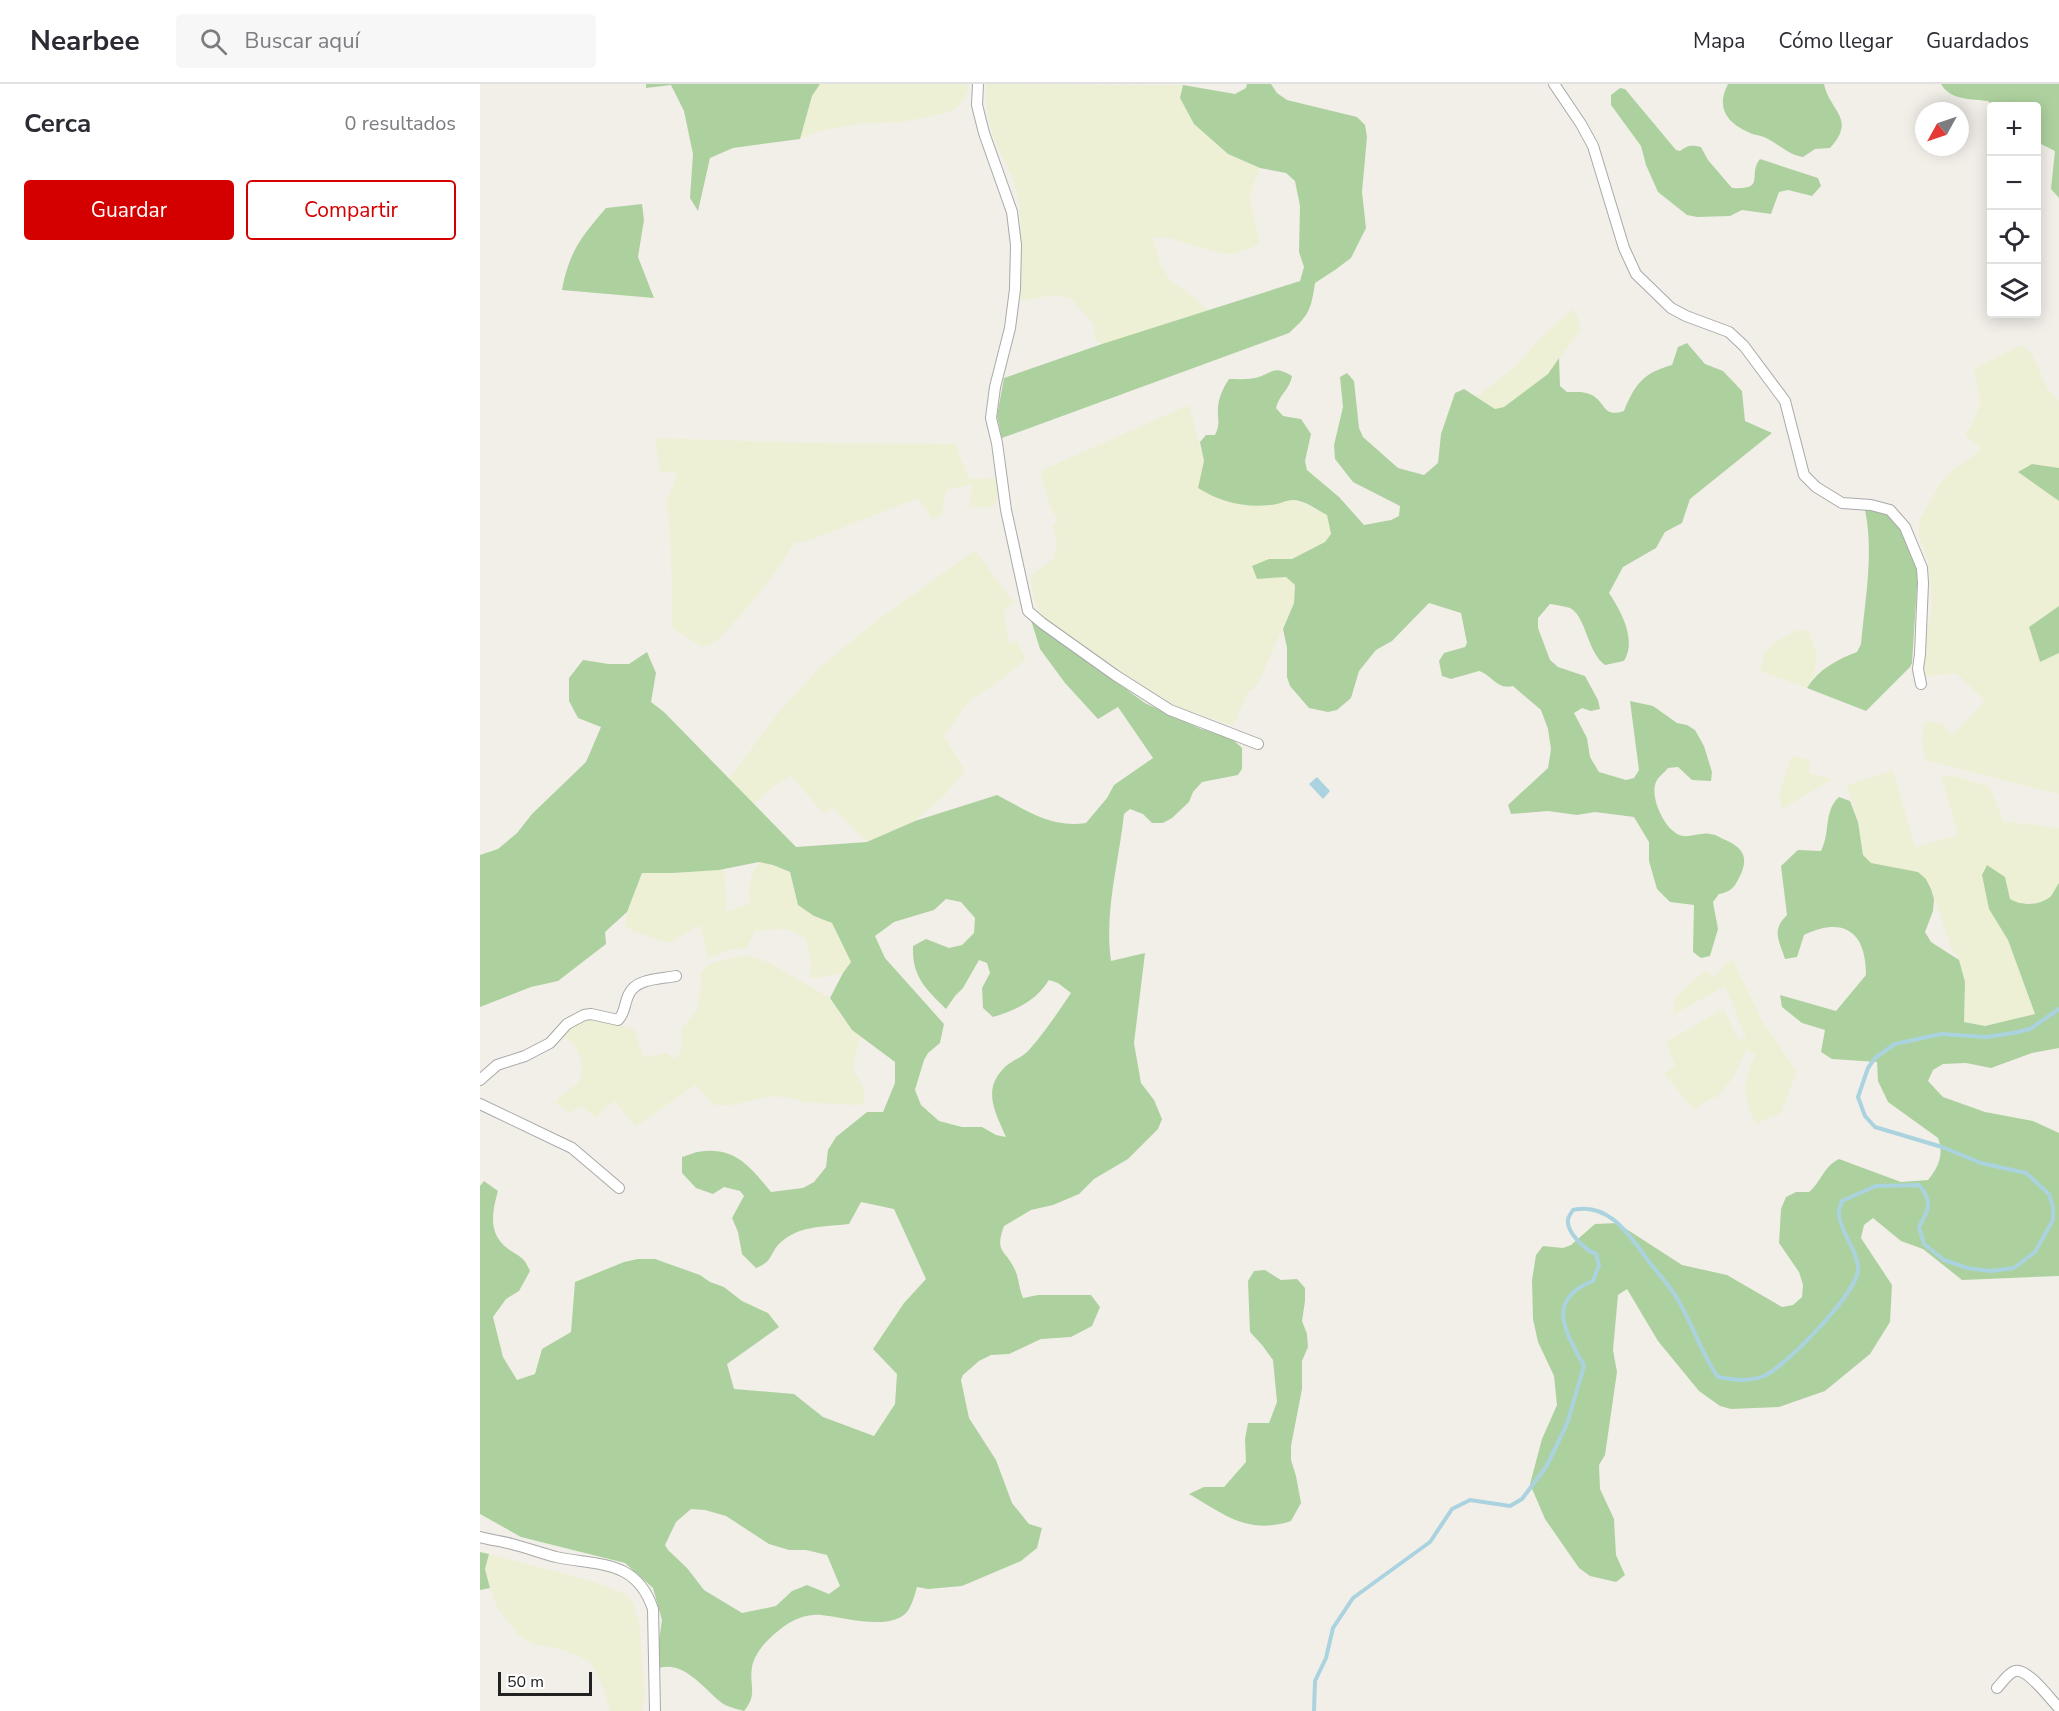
<!DOCTYPE html>
<html lang="es">
<head>
<meta charset="utf-8">
<style>
	body { margin:0; font-family:"Nunito Sans",sans-serif; background:#f7f7f7; color:#2b2b33 }
	.controls { position:absolute; right:18px; top:18px; display:grid; overflow:hidden; border-radius:6px; box-shadow:0 3px 15px #0003 }
	.controls button { width:54px; height:54px; display:grid; place-items:center; padding:0; border:0; border-bottom:2px solid #e1e1e2; background:#fff; color:#2b2b33; font:30px sans-serif }
	.compass { position:absolute; left:1435px; top:18px; width:54px; height:54px; border-radius:50%; background:#fff; box-shadow:0 3px 15px #0003; rotate:230deg }
	.scale { position:absolute; left:18px; bottom:15px; width:94px; box-sizing:border-box; padding-left:6px; border:3px solid #222; border-top:0; font-size:16px; line-height:21px; white-space:nowrap; color:#222; -webkit-text-stroke:4px #fff; paint-order:stroke }
	.list { margin:0; padding:0; list-style:none }
	h2 { display:flex; justify-content:space-between; align-items:center; height:78px; margin:0; padding:0 24px; font-size:26px }
	h2 small { font-size:20px; font-weight:400; color:#7c7c81 }
	.actions { display:flex; gap:12px; padding:18px 24px }
	.actions a { flex:1; padding:14px 0; border:2px solid #d40000; border-radius:6px; text-align:center; font-size:21px; color:#d40000 }
	.actions .main { background:#d40000; color:#fff }
	.icon { flex:none; width:33px; height:33px; fill:none; stroke:currentColor; stroke-width:2; stroke-linecap:round; stroke-linejoin:round }
	.map { position:relative; flex:none; width:1579px; height:1627px; overflow:hidden }
	header { display:flex; align-items:center; gap:36px; box-sizing:border-box; height:84px; padding:0 30px; background:#fff; border-bottom:2px solid #e1e1e2 }
	header strong { font-size:28px }
	nav { display:flex; gap:33px; margin-inline-start:auto; font-size:21px }
	.search { width:420px; height:54px; background:#f7f7f7; display:flex; align-items:center; gap:15px; box-sizing:border-box; padding:0 21px; border-radius:6px; color:#7c7c81; font-size:22px }
	main { display:flex }
	aside { flex:1; background:#fff }
	.map>svg:first-child { display:block }
</style>
</head>
<body>
<header>
<strong>Nearbee</strong>
<div class="search"><svg class="icon" aria-label="search" viewBox="0 0 24 24"><circle cx="10" cy="10" r="6"/><path d="M15 15l6 6"/></svg>Buscar aquí</div>
<nav><a>Mapa</a><a>Cómo llegar</a><a>Guardados</a></nav>
</header>
<main>
<aside>
<h2>Cerca<small>0 resultados</small></h2>
<ul class="list">
</ul>
<div class="actions"><a class="main">Guardar</a><a>Compartir</a></div>
</aside>
<div class="map">
<svg width="1579" height="1627" viewBox="0 0 1579 1627">
	<rect width="100%" height="100%" fill="#f2efe9"/>
	<path fill="#eef0d5" d="M 340,0 L 489,0 L 488,7 L 480,21 L 470,28 L 423,38 L 378,40 L 344,46 L 320,55 L 332,12 Z
		M 506,0 L 703,1 L 700,14 L 747,70 L 780,84 L 770,109 L 772,127 L 779,152 L 778,161 L 753,170 L 735,168 L 689,154 L 677,153 L 673,155 L 681,182 L 691,197 L 713,212 L 728,227 L 622,260 L 615,256 L 614,242 L 612,238 L 590,214 L 574,211 L 541,217 L 541,145 L 539,116 L 532,92 L 517,62 L 510,41 L 505,12 Z
		M 1093,225 L 1100,238 L 1100,247 L 1068,290 L 1024,323 L 1015,325 L 996,313 L 1035,283 L 1061,253 Z
		M 1542,261 L 1552,270 L 1568,306 L 1579,317 L 1579,384 L 1552,380 L 1538,388 L 1579,417 L 1579,522 L 1549,543 L 1560,577 L 1579,569 L 1579,710 L 1445,676 L 1442,657 L 1443,643 L 1445,637 L 1461,639 L 1472,651 L 1505,617 L 1476,589 L 1447,592 L 1443,589 L 1445,560 L 1452,520 L 1448,477 L 1438,449 L 1440,435 L 1461,398 L 1474,385 L 1488,376 L 1501,364 L 1485,351 L 1494,336 L 1501,317 L 1494,285 Z
		M 709,321 L 724,377 L 793,421 L 812,416 L 821,418 L 847,431 L 851,451 L 845,458 L 812,475 L 789,475 L 777,495 L 806,493 L 815,501 L 814,519 L 780,595 L 773,606 L 768,607 L 753,642 L 692,621 L 564,536 L 554,516 L 550,492 L 573,475 L 577,461 L 573,440 L 578,437 L 571,424 L 560,387 Z
		M 175,354 L 334,359 L 475,360 L 489,395 L 515,394 L 519,407 L 515,420 L 507,424 L 489,423 L 493,400 L 466,406 L 462,431 L 452,435 L 438,414 L 326,458 L 314,459 L 299,484 L 270,521 L 237,557 L 222,563 L 192,544 L 191,469 L 187,416 L 198,389 L 180,388 Z
		M 495,466 L 534,519 L 524,527 L 529,560 L 537,556 L 546,575 L 524,594 L 489,617 L 464,652 L 485,687 L 463,713 L 435,737 L 387,758 L 353,724 L 344,730 L 311,692 L 293,703 L 274,720 L 249,695 L 298,629 L 340,583 L 399,535 Z
		M 1319,546 L 1329,547 L 1337,571 L 1334,592 L 1327,604 L 1280,587 L 1285,568 L 1298,556 Z
		M 1312,672 L 1330,676 L 1329,689 L 1353,695 L 1302,725 L 1299,709 Z
		M 1413,686 L 1435,763 L 1478,751 L 1461,691 L 1477,693 L 1510,703 L 1523,737 L 1579,744 L 1579,799 L 1570,812 L 1561,818 L 1539,821 L 1530,815 L 1509,825 L 1528,856 L 1555,930 L 1505,942 L 1484,938 L 1485,898 L 1479,876 L 1472,865 L 1451,805 L 1438,788 L 1391,780 L 1383,771 L 1378,738 L 1367,701 Z
		M 279,778 L 293,781 L 310,789 L 313,803 L 334,832 L 352,839 L 371,878 L 363,889 L 335,894 L 330,893 L 331,877 L 325,854 L 306,845 L 275,847 L 267,864 L 251,865 L 228,875 L 220,841 L 189,859 L 153,847 L 145,842 L 147,828 L 161,789 L 193,789 L 244,785 L 247,828 L 270,819 L 269,806 L 271,792 Z
		M 266,871 L 288,878 L 350,914 L 364,936 L 381,953 L 377,963 L 373,985 L 384,1004 L 384,1020 L 373,1021 L 324,1018 L 311,1014 L 292,1012 L 253,1021 L 234,1021 L 215,1001 L 155,1043 L 135,1017 L 123,1025 L 117,1034 L 101,1022 L 90,1029 L 76,1019 L 78,1014 L 97,1000 L 101,991 L 102,984 L 99,970 L 95,961 L 81,952 L 96,939 L 111,934 L 154,945 L 163,973 L 187,969 L 195,975 L 200,968 L 202,959 L 201,945 L 217,926 L 220,911 L 221,888 L 229,880 Z
		M 1253,876 L 1282,937 L 1317,988 L 1301,1029 L 1276,1040 L 1268,1023 L 1265,1004 L 1270,981 L 1275,971 L 1267,965 L 1253,994 L 1238,1012 L 1226,1017 L 1214,1026 L 1184,990 L 1195,982 L 1186,958 L 1243,925 L 1259,956 L 1266,954 L 1245,902 L 1193,931 L 1195,914 L 1214,896 L 1226,887 L 1235,893 L 1245,880 Z
		M 9,1470 L 115,1498 L 149,1512 L 154,1521 L 160,1544 L 165,1612 L 162,1627 L 130,1627 L 124,1606 L 111,1579 L 101,1573 L 82,1566 L 54,1560 L 39,1552 L 18,1525 L 10,1504 L 5,1485 Z"/>
	<path fill="#add19e" fill-rule="evenodd" d="M 166,0 L 340,0 L 332,12 L 320,55 L 253,64 L 230,74 L 218,127 L 210,114 L 213,70 L 204,27 L 191,1 L 166,4 Z
		M 767,0 L 791,0 L 797,9 L 807,16 L 877,33 L 885,41 L 887,53 L 882,108 L 886,144 L 871,174 L 855,186 L 835,199 C 831,226 829,231 809,249 L 522,354 L 517,332 L 524,294 L 622,260 L 820,197 L 824,183 L 819,168 L 820,122 L 815,97 L 806,89 L 780,84 L 748,70 L 714,40 L 700,14 L 703,1 L 755,10 L 766,4 Z
		M 1248,0 L 1344,0 C 1350,28 1377,34 1350,64 L 1335,65 L 1323,73 C 1308,71 1299,60 1286,54 C 1280,51 1273,51 1268,48 C 1246,38 1236,23 1248,0 Z
		M 1461,0 L 1579,0 L 1579,114 L 1571,105 L 1575,67 L 1557,58 L 1556,22 L 1513,22 L 1508,17 C 1491,15 1470,16 1461,0 Z
		M 1140,4 L 1145,5 L 1196,66 L 1200,67 C 1208,61 1211,61 1221,63 L 1228,76 L 1252,104 C 1287,106 1267,91 1280,75 L 1338,94 L 1341,102 L 1332,112 L 1308,106 L 1299,108 L 1291,130 L 1262,126 L 1250,132 L 1217,133 L 1207,131 L 1178,108 L 1166,81 L 1161,62 L 1131,21 L 1131,11 Z
		M 162,120 L 164,136 L 158,173 L 174,214 L 82,206 C 89,168 101,153 126,124 Z
		M 1207,259 L 1225,280 L 1243,287 L 1262,307 L 1265,337 L 1292,349 L 1210,415 L 1202,439 L 1185,448 L 1176,464 L 1143,483 L 1129,509 C 1141,527 1157,556 1144,577 L 1125,581 C 1107,568 1106,532 1090,524 C 1084,522 1076,521 1070,520 L 1058,534 L 1058,544 L 1070,576 L 1078,583 L 1105,592 L 1118,616 L 1120,625 L 1111,627 L 1102,624 L 1094,629 L 1107,654 L 1110,673 L 1119,688 L 1146,696 L 1154,694 L 1159,686 L 1150,617 L 1173,622 L 1197,639 L 1207,641 L 1215,646 L 1224,662 L 1232,688 L 1231,697 L 1212,696 L 1198,683 L 1188,684 C 1185,688 1178,693 1176,698 C 1169,713 1186,750 1203,752 C 1212,753 1222,748 1230,750 C 1235,750 1239,753 1243,755 C 1263,763 1270,773 1259,794 C 1254,804 1250,808 1239,810 L 1233,818 L 1238,845 L 1230,872 L 1221,874 L 1213,868 L 1214,821 L 1190,818 L 1177,805 L 1169,777 L 1169,758 L 1154,733 L 1115,728 L 1097,731 L 1068,727 L 1031,730 L 1028,721 L 1068,684 L 1071,665 L 1068,645 L 1061,626 L 1033,602 C 1017,606 1012,591 999,587 L 971,595 L 962,592 L 959,577 L 964,569 L 985,563 L 987,559 L 981,529 L 949,519 L 912,557 L 896,566 L 879,587 L 871,614 L 857,626 L 848,628 L 829,624 L 810,602 L 807,593 L 807,564 L 803,545 L 814,519 L 815,501 L 806,493 L 777,495 L 772,482 L 789,475 L 812,475 L 845,458 L 851,450 L 847,431 C 837,426 825,416 813,416 C 806,416 798,421 790,421 C 765,424 740,418 718,404 L 724,377 L 720,358 L 726,351 L 735,351 C 741,339 737,335 738,323 C 739,313 743,304 749,295 C 758,295 770,296 779,293 C 795,287 794,282 812,292 C 810,305 799,311 796,324 L 803,332 L 821,335 L 831,350 L 825,377 L 827,386 L 859,413 L 884,441 L 911,436 L 919,432 L 920,422 L 873,398 L 855,375 L 854,361 L 863,323 L 860,293 L 867,289 L 874,297 L 879,344 L 883,353 L 918,384 L 944,391 L 958,379 L 961,350 L 975,309 L 984,305 L 1015,325 L 1024,323 L 1068,290 L 1079,274 L 1080,302 L 1087,308 C 1096,308 1104,307 1112,311 C 1126,319 1123,334 1144,327 C 1155,300 1163,289 1192,281 L 1198,263 Z
		M 1552,380 L 1579,384 L 1579,417 L 1538,388 Z
		M 1390,425 L 1407,430 L 1422,447 L 1438,486 L 1432,579 L 1430,583 L 1386,627 L 1327,604 C 1339,585 1356,576 1377,568 L 1381,560 C 1385,516 1394,469 1385,426 Z
		M 1579,522 L 1579,569 L 1560,578 L 1549,543 Z
		M 551,536 L 665,619 L 721,645 L 748,651 L 762,664 L 762,685 L 758,691 L 722,698 L 713,708 L 709,718 L 692,734 L 683,739 L 672,739 L 663,730 L 650,725 L 644,730 C 639,778 624,827 631,877 L 665,869 L 654,959 L 661,999 L 674,1016 L 682,1035 L 678,1045 L 648,1075 L 614,1095 L 599,1110 L 573,1121 L 551,1126 L 524,1142 C 514,1170 526,1165 535,1186 C 539,1194 539,1205 543,1214 L 558,1211 L 611,1211 L 620,1223 L 612,1242 L 591,1253 L 561,1255 L 529,1270 L 511,1271 L 499,1277 L 483,1291 L 481,1296 L 489,1334 L 516,1376 L 532,1419 L 549,1440 L 562,1444 L 557,1464 L 541,1477 L 482,1502 L 448,1505 L 437,1503 C 435,1510 433,1518 429,1525 C 415,1549 364,1533 341,1531 C 329,1530 316,1534 306,1541 C 293,1550 275,1566 272,1583 C 269,1602 278,1610 264,1627 C 257,1625 248,1623 242,1619 C 225,1606 204,1576 179,1584 L 177,1570 L 182,1536 L 173,1504 L 145,1479 L 41,1453 L 0,1430 L 0,1102 L 4,1097 L 18,1107 C 12,1128 8,1149 27,1164 C 39,1173 44,1172 50,1187 L 39,1207 L 26,1215 L 13,1233 L 23,1273 L 37,1296 L 55,1290 L 62,1265 L 91,1248 L 95,1198 L 144,1178 L 158,1175 L 175,1175 L 220,1191 L 230,1198 L 244,1203 L 262,1217 L 288,1229 L 299,1243 L 247,1280 L 254,1305 L 314,1310 L 343,1333 L 394,1352 L 415,1320 L 417,1290 L 393,1265 L 424,1219 L 446,1195 L 414,1125 L 381,1118 L 369,1140 C 344,1143 317,1141 298,1161 C 289,1172 292,1178 276,1184 L 262,1170 L 258,1148 L 252,1134 L 264,1112 L 260,1107 L 244,1103 L 233,1110 L 216,1104 L 202,1089 L 202,1073 C 209,1071 217,1067 225,1067 C 257,1064 273,1086 291,1108 L 323,1104 L 334,1098 L 346,1083 L 348,1066 L 356,1053 L 387,1028 L 403,1028 L 415,999 L 415,978 L 372,946 L 350,914 L 363,889 L 371,878 L 352,839 L 334,832 L 318,821 L 310,788 L 293,781 L 279,778 L 239,786 L 193,789 L 162,789 L 147,828 L 125,848 L 126,860 L 78,897 L 51,903 L 0,923 L 0,771 L 18,765 L 37,749 L 52,730 L 106,678 L 121,643 L 98,634 L 89,617 L 89,594 L 103,576 L 129,580 L 149,580 L 167,568 L 176,589 L 171,618 L 184,628 L 316,763 L 387,758 L 435,737 L 517,711 C 548,727 571,744 606,739 L 627,714 L 634,701 L 673,674 L 638,623 L 618,635 L 585,599 L 560,565 ZM 466,815 L 481,818 L 495,834 L 494,849 L 482,861 L 469,864 L 446,855 L 433,862 C 432,893 445,904 466,925 L 475,912 L 483,904 L 499,876 L 507,879 L 510,889 L 502,904 L 503,924 L 513,933 C 536,926 556,917 569,896 L 578,899 L 591,909 C 578,928 565,948 549,966 C 542,974 530,977 523,985 C 502,1007 516,1030 526,1053 L 516,1051 L 502,1043 L 482,1043 L 459,1037 L 441,1021 L 435,1006 L 444,976 L 448,969 L 460,959 L 464,940 L 405,874 L 395,852 L 414,838 L 454,826 ZM 211,1425 L 225,1426 L 246,1432 L 289,1460 L 309,1466 L 326,1466 L 347,1471 L 360,1502 L 349,1510 L 327,1501 L 312,1507 L 296,1522 L 262,1529 L 224,1506 L 207,1484 L 188,1466 L 185,1461 L 196,1438 Z
		M 1359,713 L 1370,717 L 1378,738 L 1383,771 L 1391,779 L 1438,788 L 1446,795 L 1451,805 L 1454,815 L 1453,827 L 1445,848 L 1451,858 L 1479,876 L 1485,898 L 1484,938 L 1505,942 L 1555,930 L 1528,856 L 1509,825 L 1502,791 L 1507,781 L 1525,793 L 1530,815 C 1541,822 1560,822 1571,812 C 1574,808 1576,803 1579,799 L 1579,964 L 1552,969 L 1511,984 L 1486,979 L 1463,980 L 1453,986 L 1448,997 L 1463,1013 L 1505,1028 L 1553,1037 L 1579,1049 L 1579,1192 L 1482,1196 L 1443,1165 L 1421,1157 L 1393,1134 L 1384,1141 L 1381,1154 L 1412,1201 L 1410,1238 L 1390,1270 L 1345,1307 L 1299,1323 L 1251,1325 L 1240,1322 L 1219,1307 L 1178,1257 L 1147,1205 L 1138,1211 L 1133,1266 L 1137,1288 L 1125,1371 L 1119,1381 L 1120,1405 L 1134,1435 L 1136,1471 L 1145,1491 L 1136,1498 L 1110,1492 L 1099,1484 L 1065,1435 L 1050,1400 L 1062,1355 L 1077,1321 L 1074,1292 L 1058,1258 L 1053,1235 L 1052,1196 L 1056,1171 L 1063,1162 L 1083,1164 L 1091,1161 L 1115,1140 L 1137,1139 L 1202,1181 L 1247,1191 L 1302,1223 L 1313,1221 L 1322,1213 L 1323,1201 L 1319,1188 L 1299,1159 L 1301,1125 L 1306,1113 L 1316,1108 L 1329,1108 C 1342,1097 1343,1083 1359,1075 L 1421,1098 L 1448,1096 C 1459,1083 1464,1070 1458,1054 L 1408,1018 L 1398,997 L 1397,978 L 1352,975 L 1341,968 L 1345,946 L 1322,939 L 1302,923 L 1300,911 L 1356,927 L 1386,891 C 1386,848 1364,832 1324,851 L 1317,873 L 1305,875 C 1299,856 1291,847 1307,831 L 1301,782 L 1318,766 L 1341,767 C 1351,747 1343,728 1359,713 Z
		M 785,1186 L 801,1196 L 817,1195 L 825,1204 L 825,1217 L 822,1237 L 827,1250 L 828,1263 L 822,1277 L 822,1305 L 811,1362 L 811,1376 L 816,1392 L 821,1419 L 811,1437 C 768,1451 745,1431 709,1410 L 724,1403 L 744,1403 L 766,1378 L 765,1355 L 768,1339 L 789,1339 L 797,1318 L 793,1276 L 782,1261 L 770,1248 L 768,1197 L 774,1187 Z
		M 0,1468 L 9,1470 L 5,1485 L 10,1504 L 0,1506 Z"/>
	<path fill="#aad3df" d="M 837,693 L 850,707 L 843,715 L 829,700 Z"/>
	<g fill="none" stroke-linecap="round" stroke-linejoin="round">
		<path stroke="#aad3df" stroke-width="4" d="M 834,1627 L 835,1597 L 846,1574 L 853,1544 L 873,1514 L 950,1458 L 972,1425 L 990,1416 L 1030,1422 L 1042,1415 L 1066,1383 L 1087,1340 L 1104,1282 C 1086,1248 1064,1216 1113,1197 L 1119,1181 L 1116,1170 C 1105,1166 1086,1148 1088,1135 C 1089,1132 1091,1129 1093,1126 C 1130,1117 1151,1154 1170,1179 C 1179,1191 1191,1203 1198,1216 C 1213,1241 1221,1269 1238,1293 C 1254,1296 1268,1298 1284,1292 C 1306,1282 1375,1211 1378,1187 C 1379,1167 1360,1149 1359,1130 C 1358,1126 1361,1121 1362,1117 L 1396,1102 L 1439,1101 C 1453,1117 1449,1126 1439,1143 L 1444,1160 L 1464,1176 L 1487,1184 L 1511,1187 L 1534,1184 L 1555,1168 L 1573,1136 L 1573,1123 L 1569,1110 L 1546,1089 L 1501,1079 L 1462,1063 L 1395,1043 L 1385,1032 L 1378,1013 L 1388,984 L 1395,974 L 1415,960 L 1461,950 L 1506,953 L 1533,949 L 1550,945 L 1579,925"/>
		<g stroke="#a9a9a9" stroke-width="12">
			<path id="minor" d="M 498,0 L 497,21 L 504,49 L 532,128 L 536,161 L 535,205 L 530,244 L 515,303 L 511,334 L 517,359 L 526,426 L 548,527 L 562,539 L 635,591 L 690,626 L 778,660
				M 1074,0 L 1101,40 L 1113,62 L 1144,164 L 1156,190 L 1191,224 L 1206,232 L 1249,248 L 1264,262 L 1305,317 L 1324,391 L 1336,403 L 1362,419 L 1391,421 L 1410,426 L 1425,443 L 1442,484 L 1443,499 L 1440,570 L 1438,585 L 1441,600
				M 0,996 L 17,981 L 45,972 L 70,959 L 87,940 L 104,931 L 111,930 L 138,936 C 146,928 144,919 149,910 C 156,894 182,895 196,892
				M 0,1020 L 92,1064 L 139,1104
				M 0,1453 C 10,1456 21,1457 32,1460 C 47,1464 61,1469 76,1473 C 119,1482 156,1475 173,1525 L 175,1627
				M 1517,1604 C 1522,1599 1528,1589 1535,1587 C 1548,1584 1570,1615 1579,1624"/>
		</g>
		<use href="#minor" stroke="#fff" stroke-width="10"/>
	</g>
</svg>
<div class="controls">
<button>+</button>
<button>−</button>
<button><svg class="icon" aria-label="locate" viewBox="0 0 24 24"><circle cx="12" cy="12" r="6"/><path d="M12 2v4M12 18v4M2 12h4M18 12h4"/></svg></button>
<button><svg class="icon" aria-label="layers" viewBox="0 0 24 24"><path d="M12 4l9 5-9 5-9-5zM3 14l9 5 9-5"/></svg></button>
</div>
<svg class="compass" viewBox="-18 -18 36 36"><path d="M0-13l5 13h-10z" fill="#e53935"/><path d="M0 13l5-13h-10z" fill="#7c7c81"/></svg>
<div class="scale">50 m</div>
</div>
</main>
</body>
</html>
